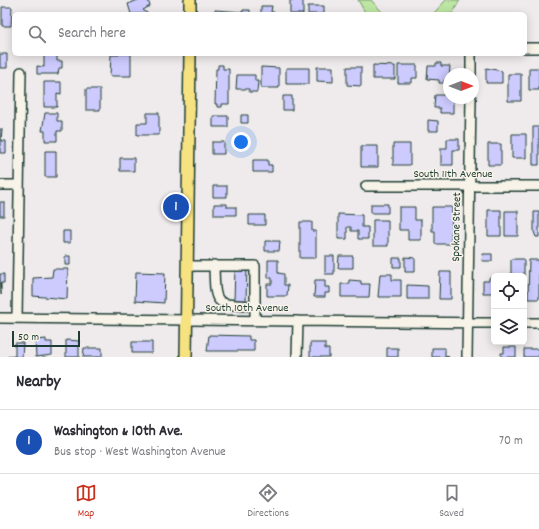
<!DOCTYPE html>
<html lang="en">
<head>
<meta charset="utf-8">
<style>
	body { margin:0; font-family:Dekko,sans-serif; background:#f7f7f7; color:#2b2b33 }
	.controls { position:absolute; right:12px; bottom:12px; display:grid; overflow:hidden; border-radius:6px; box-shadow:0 2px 10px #0003 }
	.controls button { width:36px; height:36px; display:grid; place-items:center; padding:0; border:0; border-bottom:1px solid #e1e1e2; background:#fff; color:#2b2b33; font:20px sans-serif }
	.compass { position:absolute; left:443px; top:68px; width:36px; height:36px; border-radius:50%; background:#fff; box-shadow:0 2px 10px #0003; rotate:90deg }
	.scale { position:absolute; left:12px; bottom:10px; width:68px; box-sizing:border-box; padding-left:4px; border:2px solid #1f3d34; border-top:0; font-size:11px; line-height:14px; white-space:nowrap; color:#1f3d34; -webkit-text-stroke:3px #f7f3e8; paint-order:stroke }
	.you { position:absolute; left:241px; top:142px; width:14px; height:14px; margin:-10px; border:3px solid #fff; border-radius:50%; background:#1a73e8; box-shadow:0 0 0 6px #1a73e833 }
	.badge { display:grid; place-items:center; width:26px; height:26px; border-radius:50%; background:#c8321e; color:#fff; font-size:13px; font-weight:700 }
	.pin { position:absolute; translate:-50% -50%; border:2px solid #fff; box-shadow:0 1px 4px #0006 }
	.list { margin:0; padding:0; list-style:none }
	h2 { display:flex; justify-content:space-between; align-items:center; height:52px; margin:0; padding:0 16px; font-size:17px }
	h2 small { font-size:13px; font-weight:400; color:#7c7c81 }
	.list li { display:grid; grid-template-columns:26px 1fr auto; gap:12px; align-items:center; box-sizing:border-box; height:64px; padding:0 16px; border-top:1px solid #e1e1e2 }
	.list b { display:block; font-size:15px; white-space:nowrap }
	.list p { margin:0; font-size:13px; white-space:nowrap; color:#7c7c81 }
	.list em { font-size:13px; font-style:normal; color:#7c7c81 }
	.icon { flex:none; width:22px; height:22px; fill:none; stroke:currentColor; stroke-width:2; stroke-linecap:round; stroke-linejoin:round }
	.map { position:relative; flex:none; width:539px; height:357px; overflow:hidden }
	.search { position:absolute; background:#fff; box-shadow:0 2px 10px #0003; left:12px; right:12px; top:12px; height:44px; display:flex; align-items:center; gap:10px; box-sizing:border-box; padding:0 14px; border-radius:6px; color:#7c7c81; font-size:15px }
	.sheet { height:116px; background:#fff }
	nav { display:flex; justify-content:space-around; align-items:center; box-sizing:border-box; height:56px; border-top:1px solid #e1e1e2; background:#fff; font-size:11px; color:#7c7c81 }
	nav a { display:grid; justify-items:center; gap:2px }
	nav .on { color:#c8321e }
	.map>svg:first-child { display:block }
</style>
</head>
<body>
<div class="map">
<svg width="539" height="357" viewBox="0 0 539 357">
	<rect width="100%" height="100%" fill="#efebec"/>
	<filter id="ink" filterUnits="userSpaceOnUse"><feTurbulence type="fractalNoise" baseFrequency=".025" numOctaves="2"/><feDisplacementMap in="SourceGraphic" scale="8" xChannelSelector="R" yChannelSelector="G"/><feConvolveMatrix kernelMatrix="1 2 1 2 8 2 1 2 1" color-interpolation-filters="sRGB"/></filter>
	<g filter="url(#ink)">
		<path fill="#bde6a2" stroke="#6e926b" d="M 358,0 L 371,0 L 384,14 L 366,14 Z
			M 446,0 L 460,0 L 452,14 L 433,14 Z"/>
		<path fill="#cdcbfe" stroke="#1f3d34" d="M 138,0 L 148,0 L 150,6 L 143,10 L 148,14 L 131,14 L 128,4 Z
			M 290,0 L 303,0 L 303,14 L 290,14 Z
			M 261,6 L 272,6 L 271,12 L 274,12 L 274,14 L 261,14 Z
			M 308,6 L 324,6 L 324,14 L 308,14 Z
			M 2,7 L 12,7 L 11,26 L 2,26 Z
			M 215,10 L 243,12 L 243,10 L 250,10 L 250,14 L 215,14 Z
			M 0,54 L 7,54 L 7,68 L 0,68 Z
			M 44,54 L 57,54 L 57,61 L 62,61 L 62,68 L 59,68 L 58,74 L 37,74 L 37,66 L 44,67 Z
			M 119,54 L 131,54 L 131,76 L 110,76 L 111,55 L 119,55 Z
			M 436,63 L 441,63 L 441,66 L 450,66 L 449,80 L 444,80 L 444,83 L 439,83 L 439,80 L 427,79 L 428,66 L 436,66 Z
			M 218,65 L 223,65 L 223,69 L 229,69 L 229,104 L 222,104 L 222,107 L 217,107 L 217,104 L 215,104 L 216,69 L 218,69 Z
			M 373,65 L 395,66 L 395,79 L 373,79 Z
			M 398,65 L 417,65 L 417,78 L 412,78 L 412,83 L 398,83 Z
			M 261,67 L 279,68 L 279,88 L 261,88 Z
			M 317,67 L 333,67 L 333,82 L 317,81 Z
			M 347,67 L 361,67 L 361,86 L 347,85 Z
			M 286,68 L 309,68 L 309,84 L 286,84 Z
			M 486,68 L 502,71 L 502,83 L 486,83 Z
			M 529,68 L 539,68 L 539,90 L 529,90 Z
			M 508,74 L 521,74 L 521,101 L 508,101 Z
			M 237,75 L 255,75 L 255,81 L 258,81 L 257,92 L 249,92 L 249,89 L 236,89 Z
			M 44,82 L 61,82 L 61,94 L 57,93 L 57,107 L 44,107 Z
			M 86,89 L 100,89 L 100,110 L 86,110 Z
			M 435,95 L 449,95 L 449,98 L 453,98 L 453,113 L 440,113 L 440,108 L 434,108 Z
			M 283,96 L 292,96 L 292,110 L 283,110 Z
			M 45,113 L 57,113 L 57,121 L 62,121 L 62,131 L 57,131 L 57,141 L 45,141 L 45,131 L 42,131 Z
			M 147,113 L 159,113 L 159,135 L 137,135 L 137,123 L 147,123 Z
			M 241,115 L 248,115 L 248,123 L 241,123 Z
			M 213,116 L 228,116 L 228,127 L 213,127 Z
			M 428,120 L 438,121 L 438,131 L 428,131 Z
			M 533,127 L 539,127 L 539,165 L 533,165 Z
			M 0,129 L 2,129 L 1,141 L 6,141 L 6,153 L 0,153 Z
			M 512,134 L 526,134 L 526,158 L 512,158 Z
			M 447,139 L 459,139 L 459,150 L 453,150 L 453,165 L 441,165 L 441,148 L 447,148 Z
			M 212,142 L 224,142 L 224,154 L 212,154 Z
			M 393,144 L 410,144 L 410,165 L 393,165 Z
			M 488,144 L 501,144 L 501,165 L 488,165 Z
			M 361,146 L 378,146 L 378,167 L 361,167 Z
			M 45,151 L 56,151 L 56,177 L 45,177 Z
			M 120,158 L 134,158 L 134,171 L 120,171 Z
			M 253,160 L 268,160 L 268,165 L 272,165 L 272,172 L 253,172 Z
			M 213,186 L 227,186 L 227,197 L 213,197 Z
			M 0,202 L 4,202 L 4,216 L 0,216 Z
			M 214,204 L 227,204 L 227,207 L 236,207 L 236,215 L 214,215 Z
			M 371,204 L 388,204 L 388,213 L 371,213 Z
			M 399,207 L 415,207 L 415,220 L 421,220 L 421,240 L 408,240 L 408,230 L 399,230 Z
			M 432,207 L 452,207 L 451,244 L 435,244 L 435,231 L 432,231 Z
			M 488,210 L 501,210 L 501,236 L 488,236 Z
			M 505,211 L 518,211 L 518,236 L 505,236 Z
			M 534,212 L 539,212 L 539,237 L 536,237 L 534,232 Z
			M 338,214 L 362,215 L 362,227 L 368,227 L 368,239 L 358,239 L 358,231 L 351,231 L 351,227 L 347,227 L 347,239 L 338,239 Z
			M 249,215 L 265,215 L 265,225 L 249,225 Z
			M 373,220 L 388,220 L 388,246 L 373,246 Z
			M 300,222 L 312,222 L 312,231 L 316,231 L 316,258 L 300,258 Z
			M 63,231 L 70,231 L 70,243 L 63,243 Z
			M 265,241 L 280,241 L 279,251 L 265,251 Z
			M 483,254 L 492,254 L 492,261 L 482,261 Z
			M 65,256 L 70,256 L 70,265 L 65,265 Z
			M 325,256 L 334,256 L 334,274 L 325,274 Z
			M 339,256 L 353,256 L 353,268 L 338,268 Z
			M 405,257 L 415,258 L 415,272 L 405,272 Z
			M 393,258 L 401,258 L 401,267 L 393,267 Z
			M 511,259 L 524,259 L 524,276 L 511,276 Z
			M 268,260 L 278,260 L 278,273 L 284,274 L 284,285 L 288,285 L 287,296 L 267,296 L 267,284 L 272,284 L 272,278 L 268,278 Z
			M 529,260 L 539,260 L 539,299 L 528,299 Z
			M 235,268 L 247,268 L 246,301 L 234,301 Z
			M 53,269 L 68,269 L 67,299 L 33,296 L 33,278 L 52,277 Z
			M 136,272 L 165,273 L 164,303 L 135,301 Z
			M 440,272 L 451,272 L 451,299 L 439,299 Z
			M 0,274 L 4,274 L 4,283 L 1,283 L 1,295 Z
			M 380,274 L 392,274 L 392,280 L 401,280 L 401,297 L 378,297 Z
			M 489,278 L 494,278 L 494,293 L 483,293 L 483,281 L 489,281 Z
			M 315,280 L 325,280 L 325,287 L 329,287 L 329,293 L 325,293 L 325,297 L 314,297 Z
			M 349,280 L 361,281 L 361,284 L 370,284 L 369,297 L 341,297 L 341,284 L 349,284 Z
			M 407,285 L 428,286 L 428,299 L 407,299 Z
			M 209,335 L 249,336 L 249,340 L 254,340 L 254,351 L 207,351 Z
			M 46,339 L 46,342 L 52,342 L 52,355 L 36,357 L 35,340 Z
			M 66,340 L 79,341 L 79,357 L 66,357 Z
			M 132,342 L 152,342 L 152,353 L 132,353 Z
			M 15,343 L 23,343 L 22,357 L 7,357 L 15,356 Z
			M 310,343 L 325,343 L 325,349 L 329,349 L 329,357 L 310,357 Z
			M 504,347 L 516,347 L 516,357 L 501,357 L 501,353 L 504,353 Z
			M 84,348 L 102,348 L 102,357 L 83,357 Z
			M 387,348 L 398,348 L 398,357 L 387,357 Z
			M 432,348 L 445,348 L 445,356 L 449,357 L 432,357 Z
			M 524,349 L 539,349 L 539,357 L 524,357 Z"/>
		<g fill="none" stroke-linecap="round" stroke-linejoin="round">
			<g stroke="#1f3d34" stroke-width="12">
				<path id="minor" d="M 525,48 L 539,48
					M 471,74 L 471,54
					M 0,185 L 18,185
					M 366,186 L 539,186
					M 214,265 C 215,307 214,304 255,306
					M 188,266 L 255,266 L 255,320
					M 0,318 L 494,323
					M 17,318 L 21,72
					M 524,323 L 539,323
					M 297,357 L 298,321
					M 467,357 L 471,98"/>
			</g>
			<g stroke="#1f3d34" stroke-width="14">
				<path id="major" d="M 190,14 L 190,0
					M 186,357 L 190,54"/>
			</g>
			<use href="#minor" stroke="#f7f3e8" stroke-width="9"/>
			<use href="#major" stroke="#f7e281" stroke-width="11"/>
		</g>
	</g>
	<g text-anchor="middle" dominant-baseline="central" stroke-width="3" stroke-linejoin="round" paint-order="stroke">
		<g font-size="12" fill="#1f3d34" stroke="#f7f3e8">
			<text x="453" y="174">South 11th Avenue</text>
			<text transform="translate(457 227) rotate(-89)">Spokane Street</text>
			<text x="247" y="308">South 10th Avenue</text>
		</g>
	</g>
</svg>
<div class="controls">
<button><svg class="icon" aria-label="locate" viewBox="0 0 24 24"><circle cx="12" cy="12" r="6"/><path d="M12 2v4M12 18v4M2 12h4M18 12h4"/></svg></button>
<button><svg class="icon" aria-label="layers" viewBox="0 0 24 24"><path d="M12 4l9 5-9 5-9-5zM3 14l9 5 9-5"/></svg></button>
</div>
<svg class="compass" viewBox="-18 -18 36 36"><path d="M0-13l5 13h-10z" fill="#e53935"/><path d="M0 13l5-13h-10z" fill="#7c7c81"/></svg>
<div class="scale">50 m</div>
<div class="you"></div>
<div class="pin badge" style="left:176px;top:207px;background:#1a4fb4">1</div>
<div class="search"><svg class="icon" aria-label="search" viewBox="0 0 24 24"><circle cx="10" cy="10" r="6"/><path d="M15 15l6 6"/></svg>Search here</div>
</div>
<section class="sheet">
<h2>Nearby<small></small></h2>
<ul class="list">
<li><span class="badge" style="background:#1a4fb4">1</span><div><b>Washington &amp; 10th Ave.</b><p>Bus stop · West Washington Avenue</p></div><em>70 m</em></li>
</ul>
</section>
<nav>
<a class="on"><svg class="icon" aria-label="map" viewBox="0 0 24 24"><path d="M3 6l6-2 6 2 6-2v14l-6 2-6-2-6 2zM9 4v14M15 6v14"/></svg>Map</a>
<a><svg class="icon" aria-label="directions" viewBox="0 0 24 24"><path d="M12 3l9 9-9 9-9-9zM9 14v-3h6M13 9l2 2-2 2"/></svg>Directions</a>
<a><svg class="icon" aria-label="saved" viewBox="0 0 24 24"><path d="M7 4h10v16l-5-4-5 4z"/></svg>Saved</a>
</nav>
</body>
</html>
